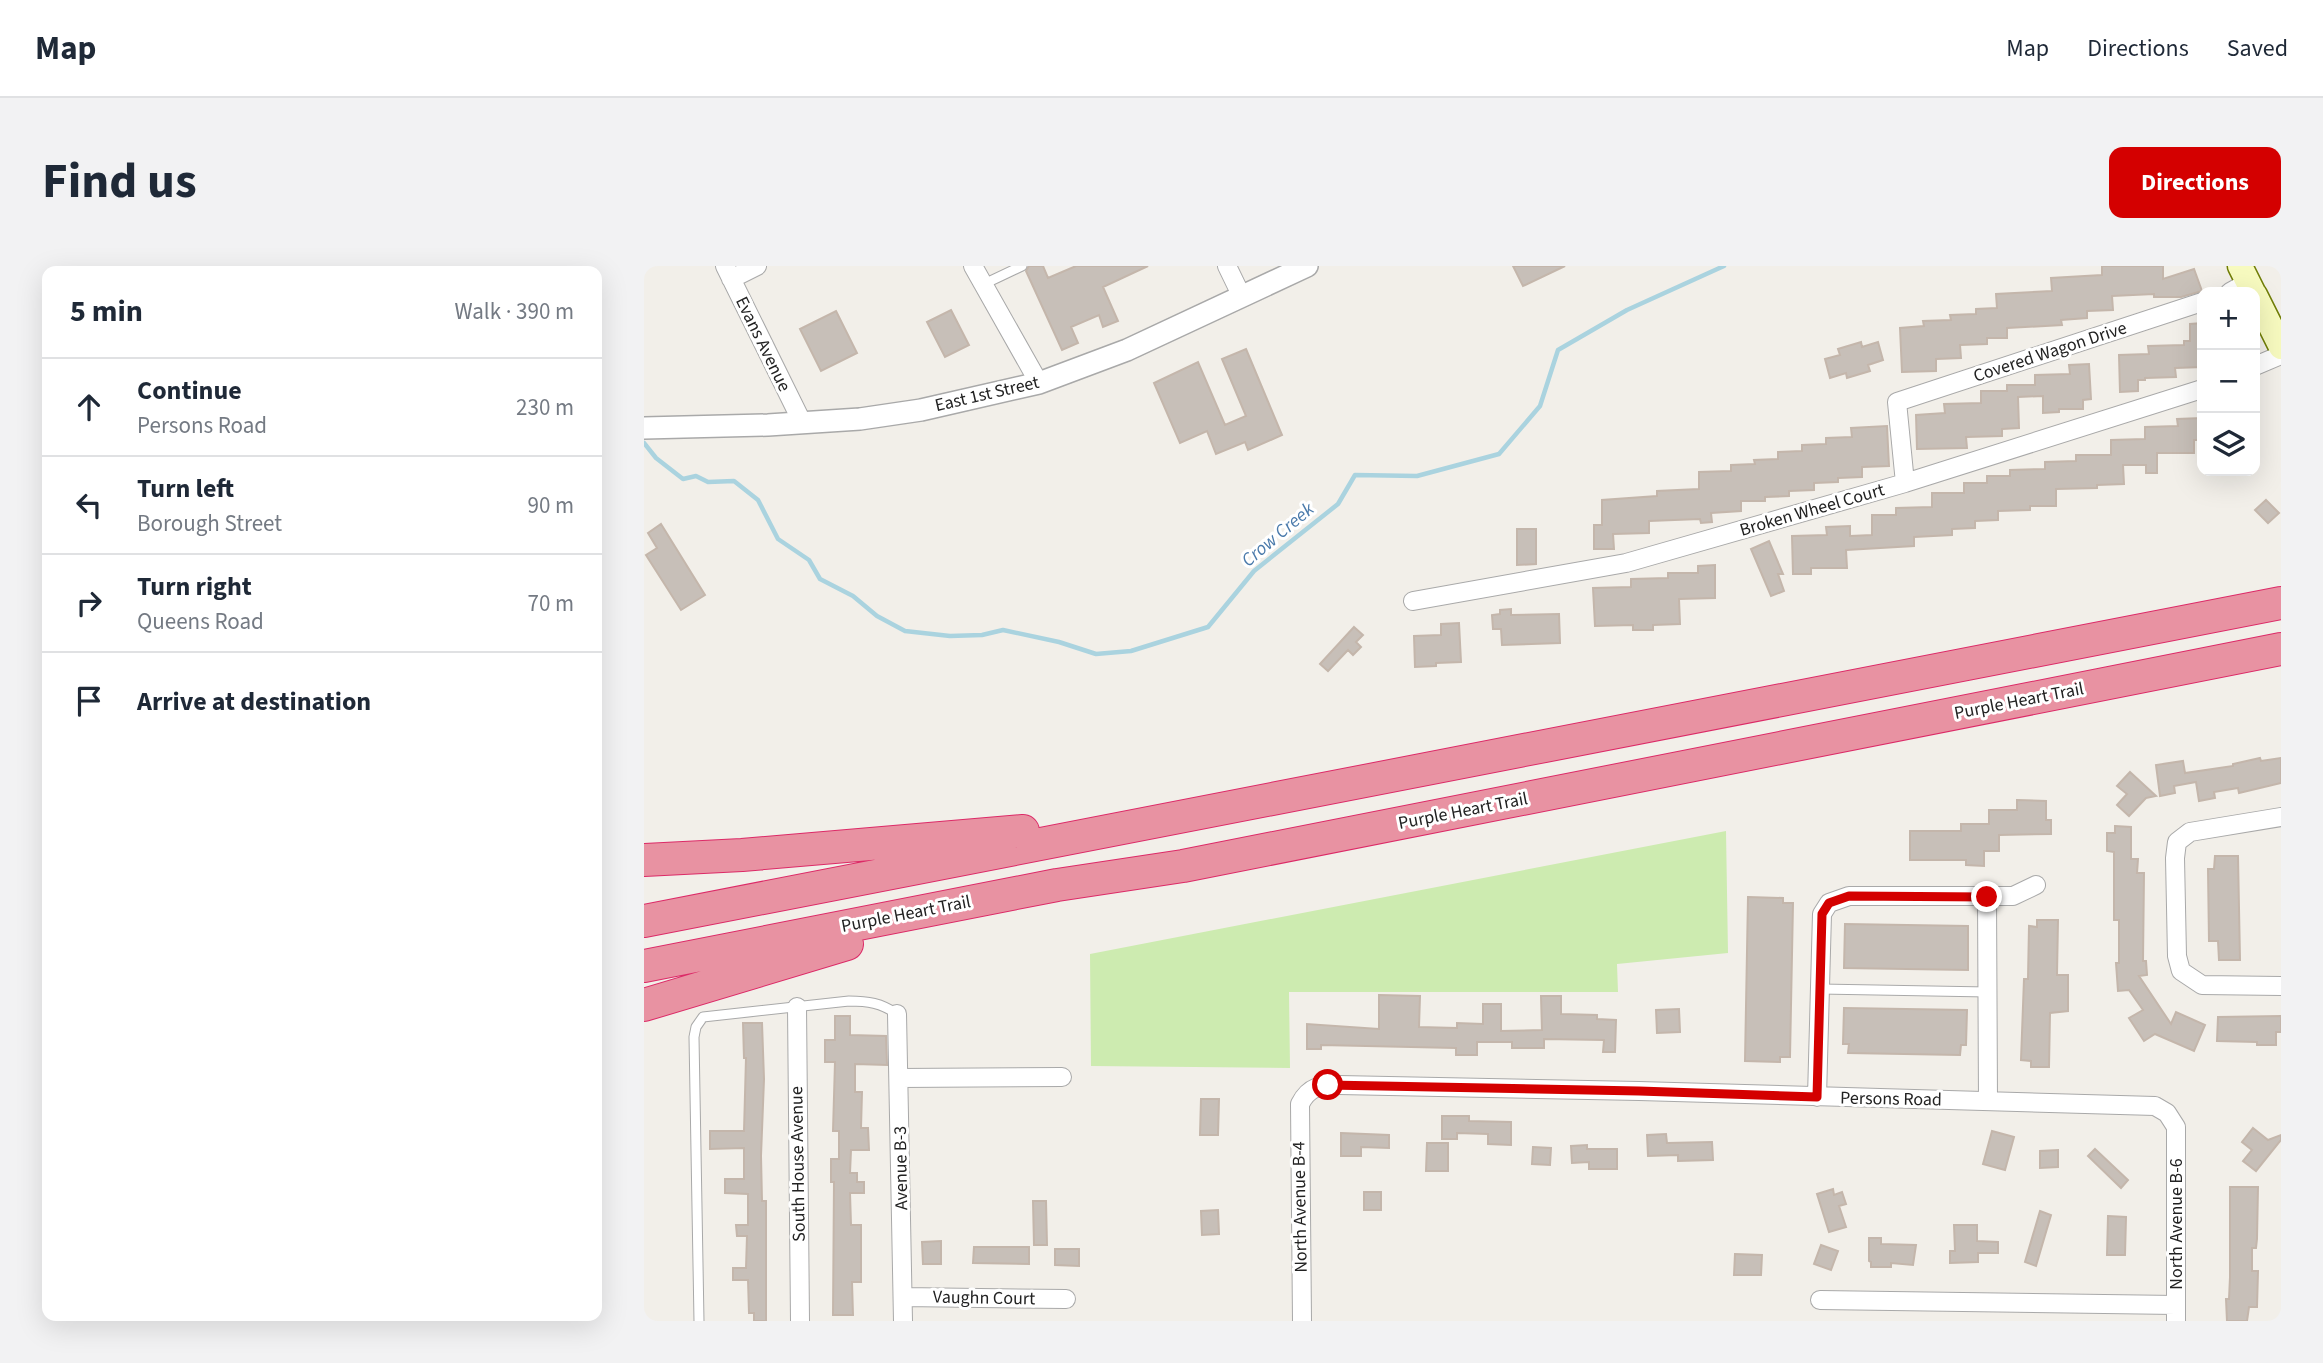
<!DOCTYPE html>
<html lang="en">
<head>
<meta charset="utf-8">
<style>
	body { margin:0; font-family:"Source Sans 3",sans-serif; background:#f2f2f3; color:#1f2937 }
	.controls { position:absolute; right:21px; top:21px; display:grid; overflow:hidden; border-radius:14px; box-shadow:0 7px 28px #0002 }
	.controls button { width:63px; height:63px; display:grid; place-items:center; padding:0; border:0; border-bottom:2px solid #e0e1e3; background:#fff; color:#1f2937; font:35px sans-serif }
	.stop { position:absolute; width:21px; height:21px; margin:-16px; border:5px solid #d40000; border-radius:50%; background:#fff }
	.stop.end { background:#d40000; border-color:#fff; box-shadow:0 2px 7px #0008 }
	.list { margin:0; padding:0; list-style:none }
	h2 { display:flex; justify-content:space-between; align-items:center; height:91px; margin:0; padding:0 28px; font-size:30px }
	h2 small { font-size:23px; font-weight:400; color:#747a83 }
	.list li { display:grid; grid-template-columns:46px 1fr auto; gap:21px; align-items:center; box-sizing:border-box; height:98px; padding:0 28px; border-top:2px solid #e0e1e3 }
	.list b { display:block; font-size:26px; white-space:nowrap }
	.list p { margin:0; font-size:23px; white-space:nowrap; color:#747a83 }
	.list em { font-size:23px; font-style:normal; color:#747a83 }
	.icon { flex:none; width:38px; height:38px; fill:none; stroke:currentColor; stroke-width:2; stroke-linecap:round; stroke-linejoin:round }
	.map { position:relative; flex:none; width:1637px; height:1055px; overflow:hidden; border-radius:14px }
	header { display:flex; align-items:center; gap:42px; box-sizing:border-box; height:98px; padding:0 35px; background:#fff; border-bottom:2px solid #e0e1e3 }
	header strong { font-size:33px }
	nav { display:flex; gap:38px; margin-inline-start:auto; font-size:24px }
	.intro { display:flex; align-items:center; justify-content:space-between; box-sizing:border-box; height:168px; padding:0 42px }
	h1 { margin:0; font-size:49px }
	.button { padding:18px 32px; border-radius:14px; background:#d40000; color:#fff; font-size:24px; font-weight:700 }
	main { display:flex; gap:42px; padding:0 42px }
	aside { flex:1; background:#fff; border-radius:14px; box-shadow:0 7px 28px #0002 }
	.map>svg:first-child { display:block }
</style>
</head>
<body>
<header>
<strong>Map</strong>
<nav><a>Map</a><a>Directions</a><a>Saved</a></nav>
</header>
<div class="intro"><h1>Find us</h1><a class="button">Directions</a></div>
<main>
<aside>
<h2>5 min<small>Walk · 390 m</small></h2>
<ul class="list">
<li><svg class="icon" aria-label="ahead" viewBox="0 0 24 24"><path d="M12 20V5M6 11l6-6 6 6"/></svg><div><b>Continue</b><p>Persons Road</p></div><em>230 m</em></li>
<li><svg class="icon" aria-label="left" viewBox="0 0 24 24"><path d="M17 20v-9H6M10 6l-5 5 5 5"/></svg><div><b>Turn left</b><p>Borough Street</p></div><em>90 m</em></li>
<li><svg class="icon" aria-label="right" viewBox="0 0 24 24"><path d="M7 20v-9h11M14 6l5 5-5 5"/></svg><div><b>Turn right</b><p>Queens Road</p></div><em>70 m</em></li>
<li><svg class="icon" aria-label="arrive" viewBox="0 0 24 24"><path d="M6 21V4h12l-3 4 3 4H6"/></svg><div><b>Arrive at destination</b></div></li>
</ul>
</aside>
<div class="map">
<svg width="1637" height="1055" viewBox="0 0 1637 1055">
	<rect width="100%" height="100%" fill="#f2efe9"/>
	<path fill="#cdebb0" d="M 1082,565 L 1084,687 L 973,698 L 974,726 L 645,726 L 646,802 L 447,800 L 446,688 Z"/>
	<g fill="none" stroke-linecap="round" stroke-linejoin="round">
		<path stroke="#aad3df" stroke-width="4.5" d="M 0,177 L 12,192 L 39,213 L 52,210 L 64,216 L 90,215 L 114,234 L 134,273 L 165,294 L 176,313 L 209,330 L 233,350 L 261,365 L 306,370 L 338,369 L 359,364 L 415,376 L 452,388 L 487,385 L 564,361 L 610,305 L 694,238 L 711,209 L 773,210 L 855,188 L 896,140 L 914,84 L 983,44 L 1080,0"/>
	</g>
	<path fill="#c7bfb8" stroke="#c4b6ab" stroke-width="2" d="M 385,0 L 399,0 L 404,12 L 432,0 L 504,0 L 459,21 L 474,55 L 459,61 L 455,49 L 427,61 L 434,77 L 418,84 L 382,5 Z
		M 869,0 L 921,0 L 879,20 Z
		M 1458,0 L 1519,0 L 1519,13 L 1550,3 L 1558,25 L 1537,31 L 1510,31 L 1510,28 L 1468,30 L 1469,44 L 1443,45 L 1443,52 L 1417,54 L 1418,59 L 1363,62 L 1363,72 L 1343,72 L 1343,78 L 1316,79 L 1317,92 L 1292,93 L 1292,105 L 1258,106 L 1256,62 L 1280,60 L 1279,55 L 1307,54 L 1306,49 L 1332,48 L 1332,43 L 1353,42 L 1352,28 L 1408,25 L 1407,12 L 1458,9 Z
		M 307,44 L 325,79 L 301,91 L 283,56 Z
		M 192,45 L 213,87 L 177,105 L 156,63 Z
		M 1558,57 L 1558,101 L 1531,102 L 1532,111 L 1501,112 L 1501,114 L 1494,114 L 1494,125 L 1476,126 L 1475,89 L 1505,88 L 1504,80 L 1540,79 L 1540,75 L 1546,75 L 1546,58 Z
		M 1217,76 L 1218,81 L 1234,76 L 1239,94 L 1224,99 L 1226,105 L 1203,112 L 1202,107 L 1186,112 L 1181,93 L 1196,89 L 1194,83 Z
		M 602,83 L 638,169 L 604,184 L 601,176 L 572,188 L 563,165 L 536,177 L 510,117 L 554,96 L 581,159 L 602,150 L 578,93 Z
		M 1445,98 L 1447,133 L 1439,134 L 1439,143 L 1415,143 L 1415,146 L 1399,147 L 1399,130 L 1374,131 L 1375,162 L 1358,163 L 1358,170 L 1322,171 L 1323,182 L 1273,183 L 1272,149 L 1301,147 L 1300,138 L 1337,137 L 1337,125 L 1363,125 L 1363,119 L 1391,119 L 1391,109 L 1426,108 L 1425,99 Z
		M 1558,152 L 1558,174 L 1550,174 L 1550,187 L 1513,187 L 1513,207 L 1502,207 L 1502,199 L 1479,199 L 1480,218 L 1453,219 L 1453,222 L 1412,223 L 1412,240 L 1386,240 L 1386,244 L 1354,245 L 1354,254 L 1331,255 L 1331,262 L 1308,263 L 1308,269 L 1270,271 L 1270,280 L 1202,284 L 1203,302 L 1167,302 L 1167,308 L 1149,308 L 1148,270 L 1183,269 L 1182,261 L 1206,260 L 1206,270 L 1228,269 L 1228,249 L 1252,249 L 1252,242 L 1288,241 L 1288,227 L 1320,227 L 1320,217 L 1343,217 L 1343,210 L 1366,210 L 1366,204 L 1401,203 L 1401,196 L 1432,195 L 1432,189 L 1467,189 L 1467,174 L 1501,173 L 1501,161 L 1534,160 L 1533,153 Z
		M 1243,160 L 1245,200 L 1218,201 L 1218,211 L 1194,212 L 1194,216 L 1170,217 L 1170,224 L 1145,225 L 1145,230 L 1121,231 L 1121,235 L 1097,235 L 1097,245 L 1067,247 L 1068,256 L 1057,257 L 1056,253 L 1005,255 L 1005,267 L 969,268 L 970,283 L 950,283 L 950,259 L 958,259 L 958,234 L 1013,230 L 1013,225 L 1055,223 L 1055,206 L 1087,205 L 1087,199 L 1111,198 L 1110,194 L 1134,193 L 1134,186 L 1158,185 L 1158,179 L 1182,178 L 1182,172 L 1208,171 L 1207,162 Z
		M 1622,234 L 1635,247 L 1624,257 L 1611,244 Z
		M 17,258 L 61,329 L 37,344 L 2,289 L 13,282 L 4,267 Z
		M 873,263 L 892,263 L 892,298 L 873,299 Z
		M 1125,275 L 1139,308 L 1134,308 L 1140,325 L 1127,330 L 1107,283 Z
		M 1071,299 L 1071,332 L 1035,333 L 1036,358 L 1009,359 L 1009,364 L 989,364 L 989,359 L 951,360 L 949,322 L 987,321 L 987,313 L 1024,312 L 1024,307 L 1054,307 L 1054,300 Z
		M 867,343 L 867,349 L 915,348 L 916,377 L 858,379 L 857,363 L 849,363 L 848,349 L 856,348 L 856,344 Z
		M 815,357 L 817,396 L 792,397 L 792,400 L 771,401 L 770,370 L 797,369 L 797,358 Z
		M 710,361 L 719,369 L 712,376 L 717,381 L 709,389 L 704,384 L 684,405 L 676,398 Z
		M 1616,492 L 1617,495 L 1637,492 L 1637,517 L 1595,527 L 1594,522 L 1570,526 L 1571,532 L 1555,535 L 1552,516 L 1530,520 L 1531,527 L 1516,530 L 1512,499 L 1539,495 L 1541,507 L 1589,500 L 1589,498 Z
		M 1486,506 L 1512,530 L 1502,532 L 1485,550 L 1473,539 L 1483,528 L 1473,520 Z
		M 1373,534 L 1402,535 L 1402,554 L 1407,554 L 1407,568 L 1355,569 L 1355,585 L 1340,585 L 1340,600 L 1322,599 L 1322,594 L 1266,594 L 1266,565 L 1317,565 L 1317,558 L 1345,558 L 1345,544 L 1373,544 Z
		M 1471,560 L 1487,561 L 1487,593 L 1494,593 L 1493,607 L 1500,607 L 1499,695 L 1502,695 L 1503,709 L 1495,710 L 1527,758 L 1532,746 L 1561,759 L 1550,785 L 1511,768 L 1500,775 L 1485,752 L 1499,744 L 1485,724 L 1474,725 L 1472,697 L 1475,697 L 1475,654 L 1470,654 L 1470,586 L 1463,585 L 1463,567 L 1471,567 Z
		M 1571,590 L 1594,590 L 1596,694 L 1575,694 L 1574,675 L 1565,675 L 1564,603 L 1570,603 Z
		M 1104,631 L 1139,632 L 1139,637 L 1149,637 L 1146,791 L 1136,791 L 1136,796 L 1101,795 Z
		M 1393,654 L 1414,654 L 1413,709 L 1424,709 L 1424,745 L 1406,747 L 1405,801 L 1387,801 L 1387,795 L 1377,794 L 1380,713 L 1384,713 L 1385,660 L 1393,661 Z
		M 1201,658 L 1324,660 L 1324,704 L 1200,702 Z
		M 735,729 L 776,730 L 775,761 L 813,762 L 813,757 L 839,758 L 839,738 L 857,738 L 857,765 L 898,764 L 897,730 L 917,730 L 917,748 L 953,749 L 953,753 L 972,754 L 971,786 L 959,786 L 960,774 L 900,773 L 900,782 L 868,782 L 868,776 L 833,776 L 833,789 L 812,789 L 812,782 L 677,779 L 677,783 L 663,783 L 663,758 L 735,763 Z
		M 1200,742 L 1323,744 L 1322,779 L 1317,779 L 1316,789 L 1204,787 L 1205,778 L 1199,778 Z
		M 1035,743 L 1036,766 L 1013,767 L 1012,744 Z
		M 191,750 L 206,750 L 206,769 L 242,770 L 243,799 L 211,798 L 211,826 L 218,826 L 217,862 L 224,862 L 225,884 L 207,884 L 206,907 L 213,907 L 213,916 L 220,916 L 220,927 L 206,927 L 207,959 L 217,959 L 217,1016 L 208,1016 L 209,1049 L 189,1049 L 190,916 L 187,916 L 187,893 L 195,893 L 195,865 L 189,865 L 191,796 L 181,796 L 181,774 L 191,774 Z
		M 1637,750 L 1637,766 L 1632,766 L 1632,779 L 1613,779 L 1613,776 L 1573,775 L 1574,751 Z
		M 99,757 L 118,757 L 120,813 L 117,890 L 118,935 L 122,935 L 122,1055 L 110,1055 L 110,1047 L 105,1047 L 104,1014 L 89,1014 L 89,1002 L 102,1002 L 103,970 L 93,970 L 92,959 L 104,959 L 104,928 L 81,927 L 81,913 L 100,913 L 100,882 L 66,883 L 66,865 L 100,865 L 102,792 L 100,792 Z
		M 557,833 L 575,833 L 574,869 L 556,869 Z
		M 798,850 L 825,850 L 825,855 L 867,856 L 867,879 L 844,878 L 844,868 L 813,867 L 813,873 L 798,873 Z
		M 1609,862 L 1624,874 L 1637,869 L 1637,874 L 1612,905 L 1599,895 L 1608,884 L 1598,876 Z
		M 1348,865 L 1370,871 L 1361,904 L 1339,898 Z
		M 697,867 L 745,869 L 745,882 L 717,881 L 717,890 L 697,890 Z
		M 1022,868 L 1023,877 L 1068,876 L 1069,894 L 1034,895 L 1034,889 L 1004,890 L 1003,869 Z
		M 783,877 L 804,877 L 804,905 L 782,905 Z
		M 943,879 L 943,883 L 973,883 L 973,903 L 945,903 L 945,896 L 928,897 L 927,880 Z
		M 889,881 L 907,882 L 906,899 L 888,898 Z
		M 1451,883 L 1484,914 L 1477,922 L 1444,890 Z
		M 1414,884 L 1414,901 L 1396,902 L 1396,885 Z
		M 1586,921 L 1614,921 L 1613,973 L 1612,982 L 1608,982 L 1608,1005 L 1614,1005 L 1613,1041 L 1605,1041 L 1603,1055 L 1583,1055 L 1582,1033 L 1585,1033 L 1586,1011 Z
		M 1189,923 L 1190,929 L 1198,926 L 1202,938 L 1195,940 L 1202,961 L 1185,966 L 1173,928 Z
		M 720,926 L 737,926 L 737,944 L 720,944 Z
		M 389,935 L 402,935 L 403,979 L 390,979 Z
		M 574,944 L 575,968 L 558,969 L 557,945 Z
		M 1396,945 L 1407,949 L 1392,1000 L 1381,996 Z
		M 1464,950 L 1482,951 L 1481,989 L 1463,989 Z
		M 1310,959 L 1333,959 L 1333,975 L 1354,976 L 1354,987 L 1334,987 L 1334,996 L 1306,997 L 1306,985 L 1311,985 Z
		M 1225,972 L 1237,972 L 1237,978 L 1272,979 L 1269,999 L 1247,997 L 1247,1001 L 1227,1001 L 1227,996 L 1225,995 Z
		M 297,975 L 297,998 L 279,998 L 278,976 Z
		M 1177,979 L 1194,985 L 1187,1004 L 1170,998 Z
		M 330,981 L 385,981 L 385,998 L 329,997 Z
		M 411,983 L 435,983 L 435,1000 L 411,999 Z
		M 1091,988 L 1118,989 L 1117,1009 L 1090,1009 Z"/>
	<g fill="none" stroke-linecap="round" stroke-linejoin="round">
		<g stroke="#a9a9a9" stroke-width="11">
			<path id="service" d="M 340,18 L 378,0
				M 1176,723 L 1344,726
				M 55,1055 L 50,771 L 52,761 L 59,751 L 205,735 C 224,735 237,737 253,748"/>
		</g>
		<g stroke="#a9a9a9" stroke-width="20">
			<path id="minor" d="M 81,0 L 158,156
				M 329,0 L 395,117
				M 583,0 L 598,31
				M 87,13 L 113,0
				M 1586,26 L 1604,16
				M 1611,100 L 1637,89
				M 1261,217 L 1253,136 L 1558,36
				M 769,335 L 982,297 L 1261,217 L 1558,123
				M 1637,551 L 1546,566 L 1533,576 L 1531,592 L 1533,690 L 1537,705 L 1558,719 L 1637,720
				M 1343,631 L 1344,835
				M 153,741 L 156,1055
				M 253,748 L 259,1055
				M 255,812 L 418,811
				M 1173,831 L 1178,648 L 1185,637 L 1205,630 L 1369,630 L 1392,619
				M 259,1031 L 422,1033
				M 1176,1034 L 1532,1039
				M 658,1055 L 656,838 C 665,820 677,819 695,819 L 995,825 L 1511,840 L 1523,847 L 1532,861 L 1532,1055"/>
		</g>
		<g stroke="#a9a9a9" stroke-width="24">
			<path id="tertiary" d="M 0,162 L 124,159 L 216,153 L 277,144 L 395,117 L 483,84 L 663,0"/>
		</g>
		<g stroke="#707d05" stroke-width="27">
			<path id="secondary" d="M 1596,0 L 1609,26
				M 1611,29 L 1637,81"/>
		</g>
		<g stroke="#dc2a67" stroke-width="34">
			<path id="motorway" d="M 0,594 L 98,589 L 379,565
				M 0,655 L 1637,337
				M 0,700 L 413,619 L 539,600 L 1637,383
				M 0,739 L 203,678"/>
		</g>
		<use href="#service" stroke="#fff" stroke-width="9"/>
		<use href="#minor" stroke="#fff" stroke-width="18"/>
		<use href="#tertiary" stroke="#fff" stroke-width="21"/>
		<use href="#secondary" stroke="#f7fabf" stroke-width="24"/>
		<use href="#motorway" stroke="#e892a2" stroke-width="32"/>
	</g>
	<g fill="none" stroke-linecap="round" stroke-linejoin="round">
		<path stroke="#d40000" stroke-width="9" d="M 684,819 L 995,825 L 1173,831 L 1178,648 L 1185,637 L 1205,630 L 1343,631"/>
	</g>
	<g text-anchor="middle" dominant-baseline="central" stroke-width="6" stroke-linejoin="round" paint-order="stroke">
		<g font-size="18" fill="#222" stroke="#fff">
			<text transform="translate(119 78) rotate(64)">Evans Avenue</text>
			<text transform="translate(1406 86) rotate(-18)">Covered Wagon Drive</text>
			<text transform="translate(343 128) rotate(-13)">East 1st Street</text>
			<text transform="translate(1168 244) rotate(-16)">Broken Wheel Court</text>
			<text transform="translate(1375 435) rotate(-11)">Purple Heart Trail</text>
			<text transform="translate(819 545) rotate(-11)">Purple Heart Trail</text>
			<text transform="translate(262 648) rotate(-11)">Purple Heart Trail</text>
			<text transform="translate(1247 833) rotate(1)">Persons Road</text>
			<text transform="translate(154 898) rotate(-91)">South House Avenue</text>
			<text transform="translate(257 902) rotate(-91)">Avenue B-3</text>
			<text transform="translate(656 941) rotate(-91)">North Avenue B-4</text>
			<text transform="translate(1532 958) rotate(-90)">North Avenue B-6</text>
			<text transform="translate(340 1032) rotate(1)">Vaughn Court</text>
		</g>
		<g font-size="19" font-style="italic" fill="#4a7aab" stroke="#fff">
			<text transform="translate(634 269) rotate(-40)">Crow Creek</text>
		</g>
	</g>
</svg>
<div class="controls">
<button>+</button>
<button>−</button>
<button><svg class="icon" aria-label="layers" viewBox="0 0 24 24"><path d="M12 4l9 5-9 5-9-5zM3 14l9 5 9-5"/></svg></button>
</div>
<div class="stop" style="left:684px;top:819px"></div>
<div class="stop end" style="left:1343px;top:631px"></div>
</div>
</main>
</body>
</html>
